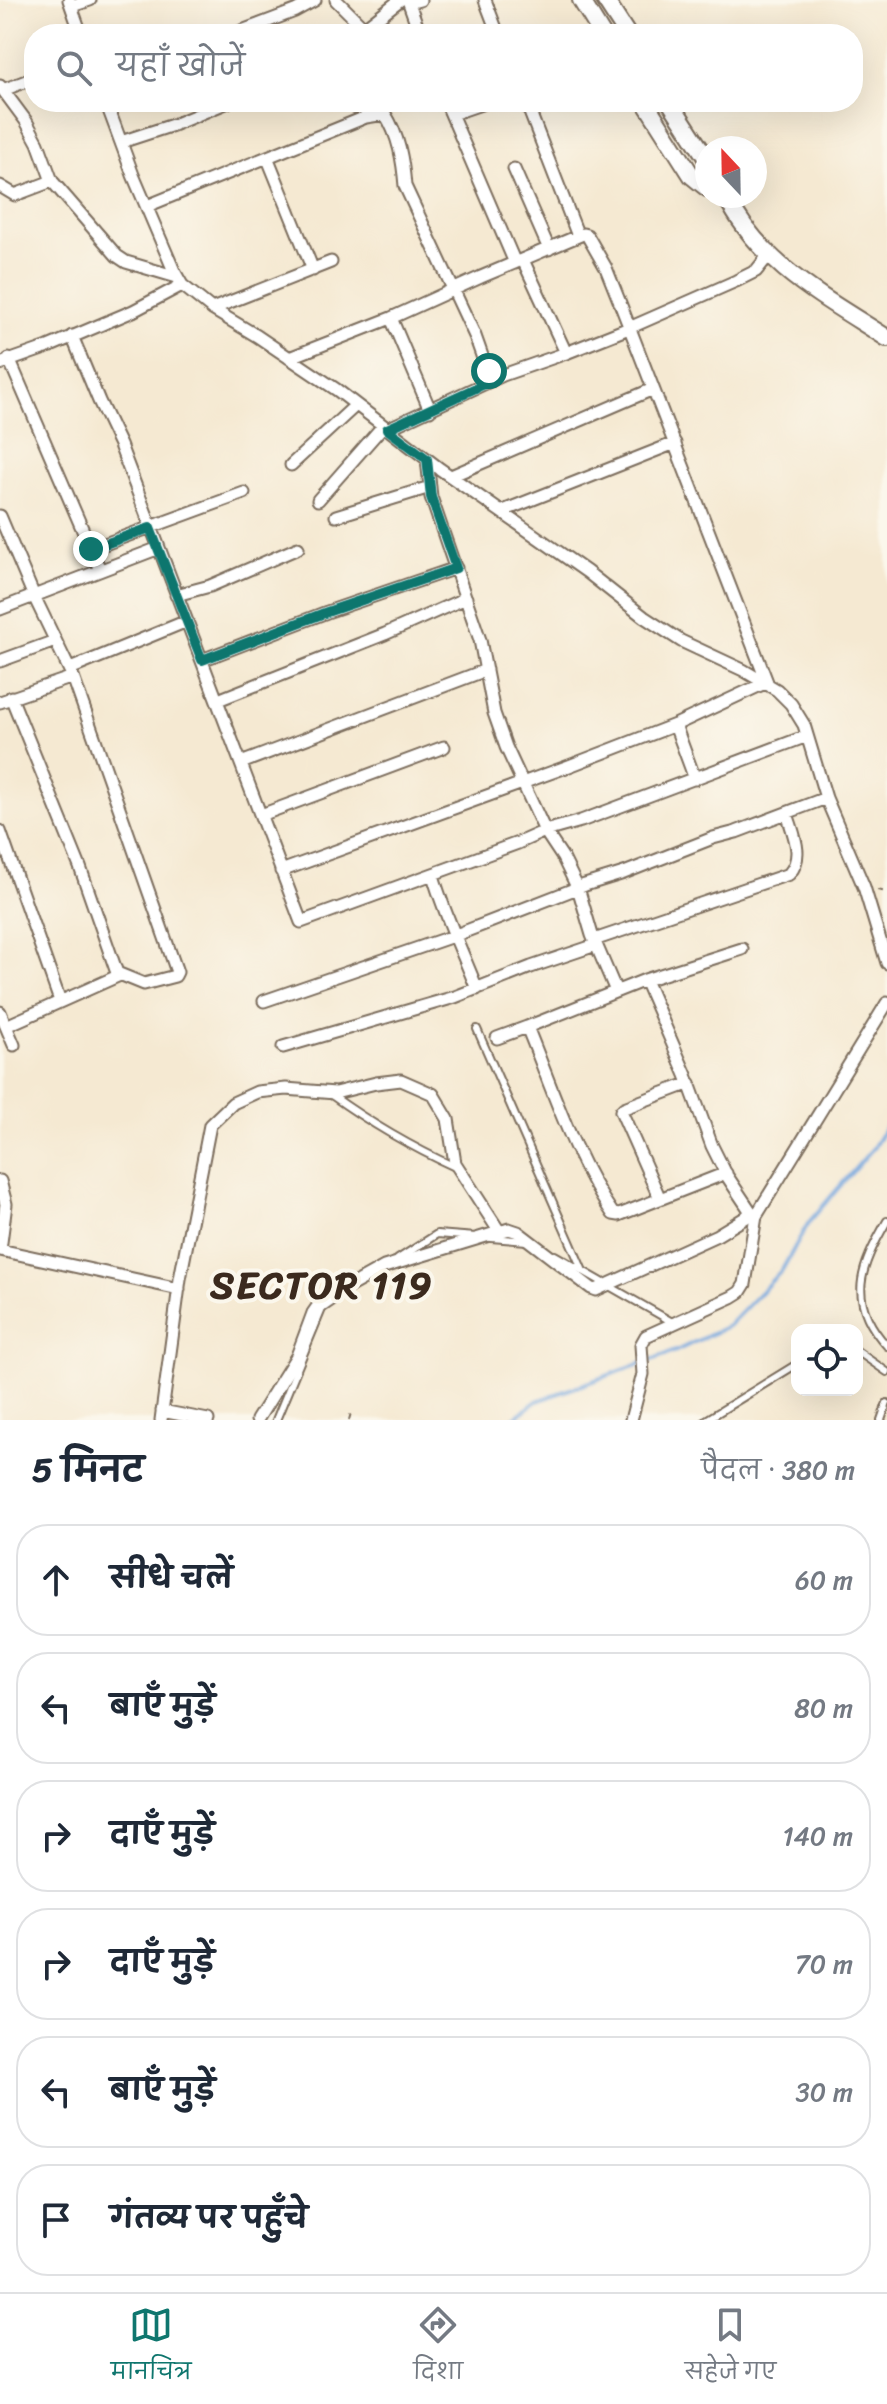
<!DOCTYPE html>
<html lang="hi">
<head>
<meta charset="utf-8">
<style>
	body { margin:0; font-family:Sriracha,"Playpen Sans Deva",sans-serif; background:#f6f6f7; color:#1f2937 }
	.controls { position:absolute; right:24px; bottom:24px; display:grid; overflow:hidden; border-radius:16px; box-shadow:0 8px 32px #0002 }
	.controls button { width:72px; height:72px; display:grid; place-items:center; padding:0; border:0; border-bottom:2px solid #e0e1e3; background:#fff; color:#1f2937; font:40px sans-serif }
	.compass { position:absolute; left:695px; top:136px; width:72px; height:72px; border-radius:50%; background:#fff; box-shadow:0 8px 32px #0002; rotate:338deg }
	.stop { position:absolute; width:24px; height:24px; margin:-18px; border:6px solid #0f766e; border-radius:50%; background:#fff }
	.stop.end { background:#0f766e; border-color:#fff; box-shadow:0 2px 8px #0008 }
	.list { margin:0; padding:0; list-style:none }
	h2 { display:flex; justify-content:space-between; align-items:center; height:104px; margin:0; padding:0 32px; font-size:34px }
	h2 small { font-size:26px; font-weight:400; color:#747a83 }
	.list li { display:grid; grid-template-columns:52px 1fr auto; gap:24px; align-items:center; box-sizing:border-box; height:112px; margin:0 16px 16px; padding:0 16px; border:2px solid #e0e1e3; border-radius:32px }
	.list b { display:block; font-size:30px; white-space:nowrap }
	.list em { font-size:26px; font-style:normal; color:#747a83 }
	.icon { flex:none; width:44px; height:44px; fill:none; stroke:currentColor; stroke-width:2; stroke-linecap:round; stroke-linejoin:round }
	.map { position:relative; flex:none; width:887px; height:1420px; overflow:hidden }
	.search { position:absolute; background:#fff; box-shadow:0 8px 32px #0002; left:24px; right:24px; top:24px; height:88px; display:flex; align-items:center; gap:20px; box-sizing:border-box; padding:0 28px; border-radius:32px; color:#747a83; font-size:30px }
	.sheet { height:872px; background:#fff }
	nav { display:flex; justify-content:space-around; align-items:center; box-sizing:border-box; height:112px; border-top:2px solid #e0e1e3; background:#fff; font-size:22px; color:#747a83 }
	nav a { display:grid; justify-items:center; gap:4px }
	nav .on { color:#0f766e }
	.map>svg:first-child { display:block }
</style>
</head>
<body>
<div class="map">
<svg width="887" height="1420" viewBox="0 0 887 1420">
	<rect width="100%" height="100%" fill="#fbf7ec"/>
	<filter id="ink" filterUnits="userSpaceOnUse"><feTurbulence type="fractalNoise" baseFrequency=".0125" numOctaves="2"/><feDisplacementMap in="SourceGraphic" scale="16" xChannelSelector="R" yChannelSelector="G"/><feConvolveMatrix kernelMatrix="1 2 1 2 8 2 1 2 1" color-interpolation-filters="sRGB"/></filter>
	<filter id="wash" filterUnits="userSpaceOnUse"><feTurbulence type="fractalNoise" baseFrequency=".006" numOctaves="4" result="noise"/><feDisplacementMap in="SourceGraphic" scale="32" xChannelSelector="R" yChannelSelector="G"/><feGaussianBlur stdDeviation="1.8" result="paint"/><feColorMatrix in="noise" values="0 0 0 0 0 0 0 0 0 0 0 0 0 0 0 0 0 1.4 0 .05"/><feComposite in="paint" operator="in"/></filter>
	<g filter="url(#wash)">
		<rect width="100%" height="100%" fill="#f5e9d2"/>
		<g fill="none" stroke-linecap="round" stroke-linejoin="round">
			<path stroke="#70a3dc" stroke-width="4" d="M 511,1420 L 537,1401 L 676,1351 L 728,1326 L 782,1270 L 809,1222 L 873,1148 L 887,1125"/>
		</g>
	</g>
	<g filter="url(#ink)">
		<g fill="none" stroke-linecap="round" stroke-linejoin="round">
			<g stroke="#7c6d5d" stroke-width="10">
				<path id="lane" d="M 477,1029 L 583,1271
					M 330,1094 C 370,1123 411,1147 455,1167
					M 887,1221 C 860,1268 846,1301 887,1346
					M 491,1238 L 527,1241
					M 555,1255 L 674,1323
					M 398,1259 L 437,1234 L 476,1237
					M 857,1351 L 887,1372
					M 276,1420 L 322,1309 L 335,1300
					M 706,1420 L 797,1364
					M 881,1420 L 887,1403"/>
			</g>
			<g stroke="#7c6d5d" stroke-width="15">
				<path id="street" d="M 69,0 L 81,34
					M 336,0 L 359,23 L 365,33
					M 485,0 L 498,34
					M 72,6 L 90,0
					M 363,29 L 400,0
					M 234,34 L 295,11 L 315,0
					M 403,34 L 418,28
					M 420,34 L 409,3 L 420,0
					M 0,86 L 26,121 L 38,143 L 52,181 L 117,256 L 126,262 L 177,277
					M 3,90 L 34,78
					M 106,102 L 133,175 L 174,271 L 182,285 L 212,309 L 257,336 L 337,390 L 440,469 L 587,572 L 644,617 L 681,641 L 743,670 L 777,690 L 791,704 L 804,725 L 826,798 L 864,887 L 887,963
					M 446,102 L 515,263
					M 526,102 L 578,236
					M 452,114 L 487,102
					M 121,142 L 173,125 L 228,102
					M 268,159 L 313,270
					M 514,169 L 549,249
					M 0,186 L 15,195 L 52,181
					M 147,206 L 366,117 L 385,114 C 399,136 403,161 405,186 L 475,336 L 491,381
					M 523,260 L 566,353 L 629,328 L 736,281 L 756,271 L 768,256
					M 212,309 L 331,262
					M 391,318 L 430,410
					M 72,336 L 99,401 L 120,445 L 301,922 L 518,843 L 545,831 L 581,821 L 807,736
					M 289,358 L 391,318 L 481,277 L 583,234 L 587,235 L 606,268 L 620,303 L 767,682 L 675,725 L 695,779
					M 9,359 L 100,570
					M 0,364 L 48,347 L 133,311 L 182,285
					M 387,429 L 503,375 L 566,353
					M 427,459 L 431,497 L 480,640 L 494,713 L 506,747 L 545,831 L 563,858 L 579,891 L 592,935 L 616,991
					M 291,465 L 356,405
					M 451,476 L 653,389
					M 318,500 L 383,426
					M 503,511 L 675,443
					M 0,516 L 33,594 L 73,677 L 177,972 L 175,976 L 144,984 L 117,973 L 80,867 L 11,697
					M 336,516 L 430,487
					M 91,549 L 244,493
					M 176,595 L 210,586 L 298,548
					M 0,609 L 159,548
					M 202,660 L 327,612 L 456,568
					M 0,661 L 55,641
					M 70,669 L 187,621
					M 218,700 L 385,634 L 466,598
					M 0,702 L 73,677
					M 241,763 L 486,670
					M 261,815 L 444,747
					M 0,831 L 60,1001
					M 281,871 L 569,766 L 675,725
					M 433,875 C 444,914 462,951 477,989
					M 594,940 L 789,874 C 805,856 793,834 787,813
					M 645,980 L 742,949
					M 264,1001 L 456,935 L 585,885 L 624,873 L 713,838 L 736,832 L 826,798
					M 0,1012 L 14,1045
					M 6,1026 L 120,975
					M 497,1038 L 527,1027
					M 283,1047 L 455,997 L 531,967 L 596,945
					M 0,1181 L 6,1204 L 0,1250
					M 660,1199 L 621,1111 L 624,1108 L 690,1083
					M 756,1216 L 887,1003
					M 0,1250 L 179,1289
					M 162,1411 L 208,1420
					M 161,1420 L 180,1279 L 210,1125 L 233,1103 L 257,1092 L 286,1089 L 335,1093 L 376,1083 L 401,1080 L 433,1094 L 448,1119 L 455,1163 L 499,1231
					M 257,1420 L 297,1356 L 313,1313 L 320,1303 L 384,1267 L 509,1229 L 518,1232 L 591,1288 L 596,1290 L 717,1235 L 745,1218 L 751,1212 L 727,1176 L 712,1146 L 686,1075 L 645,980 L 527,1027 C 553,1090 574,1158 613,1214 L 619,1215 L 726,1173
					M 631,1420 L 643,1374 L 641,1345 L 646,1336 L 732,1297 L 740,1292 L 745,1284 L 756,1216 L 751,1212"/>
			</g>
			<g stroke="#7c6d5d" stroke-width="20">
				<path id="secondary" d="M 581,0 L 602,34
					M 605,0 L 627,34
					M 645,102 L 692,176 L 707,188
					M 670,102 L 707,159
					M 726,196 C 760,265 825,298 887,338"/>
			</g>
			<path stroke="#7c6d5d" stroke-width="2" stroke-dasharray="6 6" stroke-linecap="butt" d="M 877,890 L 887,892
				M 349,1420 L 352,1409"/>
			<use href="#lane" stroke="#fff" stroke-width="6"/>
			<use href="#street" stroke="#fff" stroke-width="11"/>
			<use href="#secondary" stroke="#fff" stroke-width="16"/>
		</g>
	</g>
	<g fill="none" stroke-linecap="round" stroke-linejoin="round" filter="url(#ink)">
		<path stroke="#0f766e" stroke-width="10" d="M 91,549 L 150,528 L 202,660 L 327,612 L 456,568 L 431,497 L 427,459 L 387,429 L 491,381 L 489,371"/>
	</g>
	<g text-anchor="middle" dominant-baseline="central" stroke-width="8" stroke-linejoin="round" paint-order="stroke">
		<g font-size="38" font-weight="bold" letter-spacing="2" fill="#3b2a1e" stroke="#fbf7ec">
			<text x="322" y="1285">SECTOR 119</text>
		</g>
	</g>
</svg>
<div class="controls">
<button><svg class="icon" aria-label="locate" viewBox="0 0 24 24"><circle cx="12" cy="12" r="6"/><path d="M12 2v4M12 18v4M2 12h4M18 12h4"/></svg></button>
</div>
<svg class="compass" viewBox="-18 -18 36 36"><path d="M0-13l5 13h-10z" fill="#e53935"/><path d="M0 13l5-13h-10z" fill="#747a83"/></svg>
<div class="stop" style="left:489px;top:371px"></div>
<div class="stop end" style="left:91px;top:549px"></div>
<div class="search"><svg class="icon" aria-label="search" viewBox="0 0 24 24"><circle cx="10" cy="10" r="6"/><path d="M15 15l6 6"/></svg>यहाँ खोजें</div>
</div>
<section class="sheet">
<h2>5 मिनट<small>पैदल · 380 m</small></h2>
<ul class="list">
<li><svg class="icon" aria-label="ahead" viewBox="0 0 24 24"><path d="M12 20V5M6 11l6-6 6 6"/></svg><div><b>सीधे चलें</b></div><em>60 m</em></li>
<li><svg class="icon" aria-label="left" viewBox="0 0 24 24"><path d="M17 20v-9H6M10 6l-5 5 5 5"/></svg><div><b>बाएँ मुड़ें</b></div><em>80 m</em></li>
<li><svg class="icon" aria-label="right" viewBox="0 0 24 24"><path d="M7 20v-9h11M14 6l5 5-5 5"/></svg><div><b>दाएँ मुड़ें</b></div><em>140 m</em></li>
<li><svg class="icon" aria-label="right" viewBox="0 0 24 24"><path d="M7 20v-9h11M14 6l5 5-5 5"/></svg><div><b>दाएँ मुड़ें</b></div><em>70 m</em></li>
<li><svg class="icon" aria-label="left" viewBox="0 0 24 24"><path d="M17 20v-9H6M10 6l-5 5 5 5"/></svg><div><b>बाएँ मुड़ें</b></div><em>30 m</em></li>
<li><svg class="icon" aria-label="arrive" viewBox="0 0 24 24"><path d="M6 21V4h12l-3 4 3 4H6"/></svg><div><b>गंतव्य पर पहुँचे</b></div></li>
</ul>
</section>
<nav>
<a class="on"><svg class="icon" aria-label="map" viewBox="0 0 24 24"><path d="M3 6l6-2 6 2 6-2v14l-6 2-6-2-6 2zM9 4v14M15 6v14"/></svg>मानचित्र</a>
<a><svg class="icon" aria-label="directions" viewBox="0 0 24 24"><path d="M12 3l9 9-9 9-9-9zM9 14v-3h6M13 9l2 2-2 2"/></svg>दिशा</a>
<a><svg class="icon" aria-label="saved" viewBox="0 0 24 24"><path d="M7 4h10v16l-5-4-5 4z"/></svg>सहेजे गए</a>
</nav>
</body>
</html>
